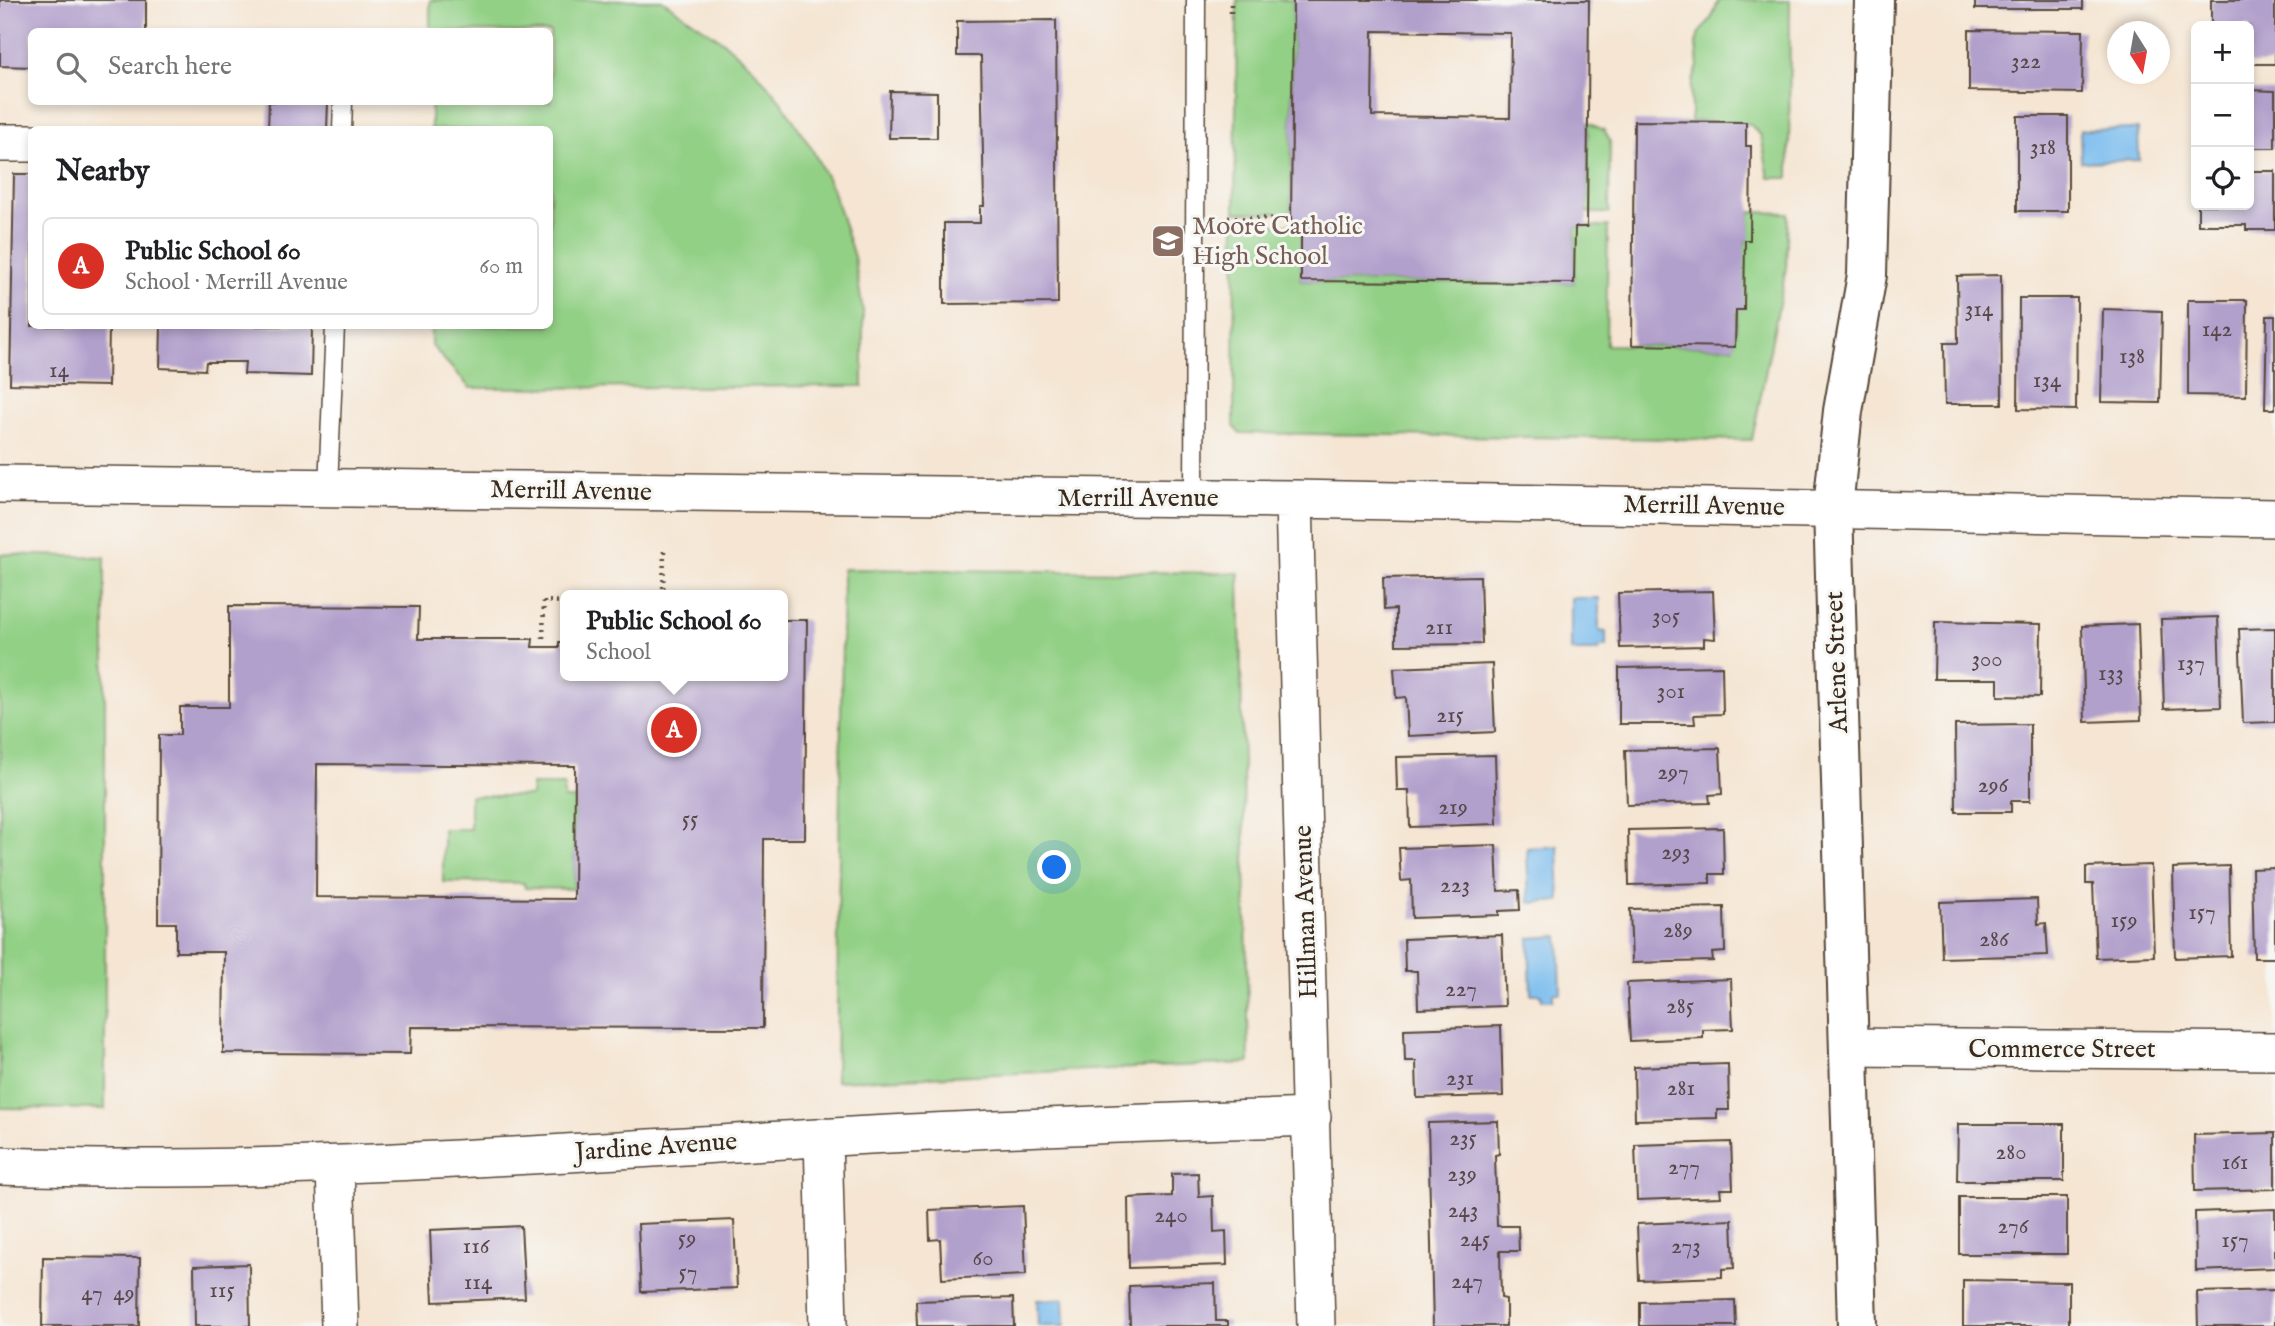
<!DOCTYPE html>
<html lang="en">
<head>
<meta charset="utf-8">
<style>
	body { margin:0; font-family:"IM FELL English",serif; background:#f6f6f6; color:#202124 }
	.controls { position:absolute; right:21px; top:21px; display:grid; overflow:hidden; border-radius:10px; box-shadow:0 4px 10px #0003 }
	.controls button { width:63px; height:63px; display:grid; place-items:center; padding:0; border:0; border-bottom:2px solid #e0e0e0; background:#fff; color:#202124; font:35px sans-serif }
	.compass { position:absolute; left:2107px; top:21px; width:63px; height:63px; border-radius:50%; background:#fff; box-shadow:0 4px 10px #0003; rotate:169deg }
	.you { position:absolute; left:1055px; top:868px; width:24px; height:24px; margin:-18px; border:5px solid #fff; border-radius:50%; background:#1a73e8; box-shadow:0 0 0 10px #1a73e833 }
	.badge { display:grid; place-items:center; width:46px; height:46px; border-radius:50%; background:#d93025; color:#fff; font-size:23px; font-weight:700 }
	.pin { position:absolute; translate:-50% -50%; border:4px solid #fff; box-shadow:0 2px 7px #0006 }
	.popup { position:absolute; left:560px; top:590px; width:228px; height:91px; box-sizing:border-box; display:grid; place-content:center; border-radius:10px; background:#fff; filter:drop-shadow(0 2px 5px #0005); font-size:23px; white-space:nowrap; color:#757577 }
	.popup b { font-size:26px; color:#202124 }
	.popup::after { content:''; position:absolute; left:50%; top:100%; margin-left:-14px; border:14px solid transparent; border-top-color:#fff }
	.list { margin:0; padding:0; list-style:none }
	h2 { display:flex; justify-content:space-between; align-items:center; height:91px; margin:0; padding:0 28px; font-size:30px }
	h2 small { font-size:23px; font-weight:400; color:#757577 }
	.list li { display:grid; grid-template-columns:46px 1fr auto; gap:21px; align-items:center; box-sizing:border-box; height:98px; margin:0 14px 14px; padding:0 14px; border:2px solid #e0e0e0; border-radius:10px }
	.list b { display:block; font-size:26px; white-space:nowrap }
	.list p { margin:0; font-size:23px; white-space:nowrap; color:#757577 }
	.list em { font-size:23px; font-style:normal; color:#757577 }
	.icon { flex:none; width:38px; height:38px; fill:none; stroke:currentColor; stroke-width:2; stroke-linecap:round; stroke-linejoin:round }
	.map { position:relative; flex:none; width:2275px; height:1326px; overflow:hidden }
	.search { position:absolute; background:#fff; box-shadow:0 4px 10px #0003; left:28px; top:28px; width:525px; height:77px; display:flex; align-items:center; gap:18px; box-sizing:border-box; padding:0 24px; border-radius:10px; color:#757577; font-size:26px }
	.panel { position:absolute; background:#fff; box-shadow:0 4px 10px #0003; left:28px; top:126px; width:525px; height:203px; border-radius:10px }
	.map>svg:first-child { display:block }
</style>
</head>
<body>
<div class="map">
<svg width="2275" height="1326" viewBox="0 0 2275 1326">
	<rect width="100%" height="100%" fill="#f6f6f2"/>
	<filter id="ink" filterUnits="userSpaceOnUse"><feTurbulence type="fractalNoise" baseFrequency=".0143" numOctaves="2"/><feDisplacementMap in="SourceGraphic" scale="14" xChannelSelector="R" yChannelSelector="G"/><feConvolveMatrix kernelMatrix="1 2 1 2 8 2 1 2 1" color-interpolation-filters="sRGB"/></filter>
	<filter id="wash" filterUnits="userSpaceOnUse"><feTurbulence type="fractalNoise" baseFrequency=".00686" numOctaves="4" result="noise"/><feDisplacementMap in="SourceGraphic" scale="28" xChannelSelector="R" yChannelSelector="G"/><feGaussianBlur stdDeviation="1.57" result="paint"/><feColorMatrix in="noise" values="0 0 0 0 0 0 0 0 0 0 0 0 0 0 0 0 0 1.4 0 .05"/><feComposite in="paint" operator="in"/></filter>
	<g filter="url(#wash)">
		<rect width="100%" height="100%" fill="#f5e5d2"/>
		<path fill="#92d085" stroke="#667d52" stroke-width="2" d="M 430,0 L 662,0 L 725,43 L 753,68 L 781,101 L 812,149 L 832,188 L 854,257 L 863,311 L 863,386 L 470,388 L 431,345 L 431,326 L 550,326 L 550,130 L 431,129 L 431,102 L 550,102 L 550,32 L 430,31 Z
			M 1237,0 L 1293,0 L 1291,213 L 1235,212 Z
			M 1719,0 L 1790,0 L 1789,178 L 1769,178 L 1761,136 L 1750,124 L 1691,121 L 1691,87 L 1698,66 L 1696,44 L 1699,33 L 1711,19 Z
			M 1588,123 L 1604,130 L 1610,141 L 1609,213 L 1587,213 Z
			M 1750,212 L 1788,213 L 1786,269 L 1752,440 L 1239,433 L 1234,426 L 1235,224 L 1301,225 L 1301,281 L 1574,283 L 1575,227 L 1608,226 L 1606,345 L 1734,347 L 1745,240 L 1749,240 Z
			M 0,554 L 105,557 L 105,1109 L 0,1108 Z
			M 843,569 L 1239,573 L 1249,1063 L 836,1081 Z
			M 532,785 L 564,785 L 564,799 L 575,799 L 574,889 L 525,888 L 524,883 L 443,882 L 443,829 L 470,829 L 470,796 L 531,796 Z"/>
		<path fill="#78bbee" stroke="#5a7286" stroke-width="2" d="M 2138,129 L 2139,160 L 2081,162 L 2080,130 Z
			M 1571,598 L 1599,598 L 1599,631 L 1606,632 L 1606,647 L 1599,647 L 1599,651 L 1571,651 Z
			M 1558,846 L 1560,901 L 1529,903 L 1527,848 Z
			M 1559,936 L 1561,993 L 1553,993 L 1553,1000 L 1542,1000 L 1541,994 L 1531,994 L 1529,938 Z
			M 1064,1299 L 1065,1326 L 1038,1326 L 1037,1300 Z"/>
		<g id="blocks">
			<path fill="#b2a0cc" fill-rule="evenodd" d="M 0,0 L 146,0 L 146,32 L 32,32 L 32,67 L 0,66 Z
				M 1293,0 L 1589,0 L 1587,227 L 1575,227 L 1574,283 L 1301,281 L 1301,225 L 1291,225 ZM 1373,31 L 1511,33 L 1510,118 L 1372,116 Z
				M 1975,0 L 2083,0 L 2083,9 L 1975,9 Z
				M 2211,0 L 2275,0 L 2275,64 L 2249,64 L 2249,26 L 2211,26 Z
				M 1056,20 L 1058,303 L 944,304 L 944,223 L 980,223 L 980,206 L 984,206 L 981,56 L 957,56 L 957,21 Z
				M 1969,30 L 2083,31 L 2082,93 L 1969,91 Z
				M 2249,90 L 2275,91 L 2275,148 L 2249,148 Z
				M 890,91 L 937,92 L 937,138 L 889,138 Z
				M 269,102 L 328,102 L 327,130 L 268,130 Z
				M 2017,116 L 2068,116 L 2068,211 L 2017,211 Z
				M 1634,121 L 1746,122 L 1746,146 L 1751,146 L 1750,240 L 1745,240 L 1744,310 L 1736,310 L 1735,347 L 1632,345 Z
				M 2249,171 L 2275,171 L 2275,230 L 2246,230 L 2246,225 L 2198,225 L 2198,205 L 2249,205 Z
				M 14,174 L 32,174 L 32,326 L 109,326 L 108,386 L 10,384 Z
				M 2001,275 L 2002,404 L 1945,404 L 1944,343 L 1958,343 L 1957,276 Z
				M 2019,298 L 2077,298 L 2076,410 L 2018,409 Z
				M 2188,300 L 2247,300 L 2246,396 L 2188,395 Z
				M 2103,309 L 2162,311 L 2160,403 L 2101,402 Z
				M 2267,316 L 2275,316 L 2275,409 L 2265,409 Z
				M 161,326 L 312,326 L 311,376 L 244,374 L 245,362 L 206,362 L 205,370 L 160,368 Z
				M 1480,576 L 1482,644 L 1396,645 L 1396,609 L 1384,610 L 1383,578 Z
				M 1713,591 L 1715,639 L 1704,638 L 1704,646 L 1620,648 L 1618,593 Z
				M 229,606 L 419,607 L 418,639 L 533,639 L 532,647 L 559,647 L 559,642 L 566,642 L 566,676 L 782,676 L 782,620 L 807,620 L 805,839 L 764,839 L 763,1028 L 411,1027 L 410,1054 L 223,1053 L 224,952 L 176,952 L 176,923 L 158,923 L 159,735 L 180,735 L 180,707 L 229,707 ZM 317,764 L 575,766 L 574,899 L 316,897 Z
				M 2218,617 L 2221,707 L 2164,709 L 2161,619 Z
				M 1935,622 L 2041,624 L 2040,697 L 1998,696 L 1998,679 L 1934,679 Z
				M 2138,624 L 2141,720 L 2085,722 L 2082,626 Z
				M 2275,628 L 2275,722 L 2243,723 L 2239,629 Z
				M 1492,664 L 1495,732 L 1408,736 L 1406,697 L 1396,698 L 1394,668 Z
				M 1722,666 L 1723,714 L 1694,715 L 1695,724 L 1619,724 L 1619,668 Z
				M 2030,724 L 2030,801 L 2011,801 L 2011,812 L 1956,812 L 1955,725 Z
				M 1720,748 L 1722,794 L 1709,795 L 1710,803 L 1627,805 L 1625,750 Z
				M 1495,755 L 1497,824 L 1410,827 L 1409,790 L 1397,790 L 1396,757 Z
				M 1723,828 L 1724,874 L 1710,874 L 1710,883 L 1629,885 L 1628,830 Z
				M 1496,845 L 1498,891 L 1519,890 L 1520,910 L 1499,911 L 1499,915 L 1412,918 L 1411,880 L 1401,881 L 1399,848 Z
				M 2151,865 L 2154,956 L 2096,958 L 2093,884 L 2086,884 L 2086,867 Z
				M 2229,866 L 2231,956 L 2175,958 L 2173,868 Z
				M 2275,868 L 2275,958 L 2254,958 L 2252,869 Z
				M 2037,899 L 2038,924 L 2046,923 L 2048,955 L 1942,958 L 1940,902 Z
				M 1724,907 L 1725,952 L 1712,953 L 1713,961 L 1632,963 L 1630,909 Z
				M 1502,935 L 1505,1006 L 1418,1009 L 1417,971 L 1405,971 L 1404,939 Z
				M 1731,979 L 1733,1029 L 1703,1030 L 1703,1038 L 1630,1041 L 1627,983 Z
				M 1501,1026 L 1503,1096 L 1417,1098 L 1416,1061 L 1405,1061 L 1404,1029 Z
				M 1728,1064 L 1729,1110 L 1717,1110 L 1717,1118 L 1635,1120 L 1634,1067 Z
				M 1498,1121 L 1499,1154 L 1495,1155 L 1497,1226 L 1518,1226 L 1519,1251 L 1500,1251 L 1501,1298 L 1506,1299 L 1506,1326 L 1433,1326 L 1428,1123 Z
				M 1958,1124 L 2064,1124 L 2064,1181 L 1957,1181 Z
				M 2275,1133 L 2275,1189 L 2195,1191 L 2194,1135 Z
				M 1731,1142 L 1733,1189 L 1720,1189 L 1721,1197 L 1637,1200 L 1635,1145 Z
				M 1198,1173 L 1199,1197 L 1213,1196 L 1214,1232 L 1226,1231 L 1227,1265 L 1129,1268 L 1128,1198 L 1172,1196 L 1172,1174 Z
				M 1959,1197 L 2067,1197 L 2067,1254 L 1959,1254 Z
				M 1023,1206 L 1026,1275 L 942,1279 L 940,1239 L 930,1240 L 929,1210 Z
				M 2275,1209 L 2275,1268 L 2196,1271 L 2195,1212 Z
				M 734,1220 L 737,1288 L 641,1292 L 638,1224 Z
				M 1732,1220 L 1734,1268 L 1722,1269 L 1722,1277 L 1639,1280 L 1637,1224 Z
				M 521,1226 L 525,1298 L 433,1302 L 430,1230 Z
				M 43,1257 L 140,1258 L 139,1326 L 42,1326 Z
				M 249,1264 L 250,1326 L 195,1326 L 194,1266 Z
				M 1963,1280 L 2069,1282 L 2069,1326 L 1963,1326 Z
				M 1215,1283 L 1216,1321 L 1228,1321 L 1228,1326 L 1130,1326 L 1129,1286 Z
				M 2275,1290 L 2275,1326 L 2198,1326 L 2197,1292 Z
				M 1013,1298 L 1014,1326 L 917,1326 L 916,1301 Z
				M 1735,1300 L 1736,1326 L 1640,1326 L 1640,1302 Z"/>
		</g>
	</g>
	<g filter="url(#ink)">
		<use href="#blocks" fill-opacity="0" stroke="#574639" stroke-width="2"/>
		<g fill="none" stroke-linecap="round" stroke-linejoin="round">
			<g stroke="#574639" stroke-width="21">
				<path id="lane" d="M 342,130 L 343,102
					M 328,487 L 335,326
					M 1194,498 L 1196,0"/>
			</g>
			<g stroke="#574639" stroke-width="40">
				<path id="street" d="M 0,143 L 32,143
					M 0,484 L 1294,499 L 2275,518
					M 1294,499 L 1316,1326
					M 1850,1047 L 2275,1051
					M 823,1137 L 828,1326
					M 0,1166 C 273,1175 545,1154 817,1138 C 982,1128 1147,1123 1312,1117
					M 335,1166 L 340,1326"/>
			</g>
			<g stroke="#574639" stroke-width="42">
				<path id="secondary" d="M 1857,1326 L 1833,508 L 1843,411 L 1867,275 L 1874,0"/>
			</g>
			<path stroke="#574639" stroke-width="4.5" stroke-dasharray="2 5" stroke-linecap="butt" d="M 1231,13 L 1231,0
				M 1228,218 L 1291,219
				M 663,595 L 664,549
				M 543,638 L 544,601 L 566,602"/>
			<use href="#lane" stroke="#fff" stroke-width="18"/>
			<use href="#street" stroke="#fff" stroke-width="37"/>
			<use href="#secondary" stroke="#fff" stroke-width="38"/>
		</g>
	</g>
	<defs>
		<g id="school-square" transform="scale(1.75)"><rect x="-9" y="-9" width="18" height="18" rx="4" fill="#8d6e63" stroke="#f6f6f2"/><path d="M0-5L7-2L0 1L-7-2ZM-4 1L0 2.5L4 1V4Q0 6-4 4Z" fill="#fff"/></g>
	</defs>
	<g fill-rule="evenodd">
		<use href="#school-square" x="1168" y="241"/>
	</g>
	<g text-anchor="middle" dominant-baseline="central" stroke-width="6" stroke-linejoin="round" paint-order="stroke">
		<g font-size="23" fill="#59484a">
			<text x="2026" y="61">322</text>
			<text x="2043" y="147">318</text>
			<text x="1979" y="309">314</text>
			<text x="2217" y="329">142</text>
			<text x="2132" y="356">138</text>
			<text x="59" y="370">14</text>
			<text x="2047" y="380">134</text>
			<text x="1666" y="616">305</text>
			<text x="1439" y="627">211</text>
			<text x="1987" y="659">300</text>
			<text x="2191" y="663">137</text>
			<text x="2111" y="673">133</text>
			<text x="1671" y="691">301</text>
			<text x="1450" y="715">215</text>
			<text x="1673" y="772">297</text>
			<text x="1993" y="785">296</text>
			<text x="1453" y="807">219</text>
			<text x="690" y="819">55</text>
			<text x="1676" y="852">293</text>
			<text x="1455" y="885">223</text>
			<text x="2202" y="912">157</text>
			<text x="2124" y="920">159</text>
			<text x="1678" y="930">289</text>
			<text x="1994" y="939">286</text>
			<text x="1461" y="989">227</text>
			<text x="1680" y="1006">285</text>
			<text x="1460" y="1078">231</text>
			<text x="1681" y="1088">281</text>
			<text x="1463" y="1138">235</text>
			<text x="2011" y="1152">280</text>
			<text x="2235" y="1162">161</text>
			<text x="1684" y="1167">277</text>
			<text x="1462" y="1174">239</text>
			<text x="1463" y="1210">243</text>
			<text x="1171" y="1215">240</text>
			<text x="2013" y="1226">276</text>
			<text x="687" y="1238">59</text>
			<text x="1475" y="1239">245</text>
			<text x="2235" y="1240">157</text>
			<text x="476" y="1246">116</text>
			<text x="1686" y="1246">273</text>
			<text x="983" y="1258">60</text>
			<text x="688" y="1272">57</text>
			<text x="1467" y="1281">247</text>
			<text x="478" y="1282">114</text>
			<text x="222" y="1290">115</text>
			<text x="92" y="1293">47</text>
			<text x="124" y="1293">49</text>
		</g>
		<g font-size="26" fill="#785e54" stroke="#f6f6f2" text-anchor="start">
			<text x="1192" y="226">Moore Catholic<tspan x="1192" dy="30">High School</tspan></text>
		</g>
		<g font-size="26" fill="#3b2a1e" stroke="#f6f6f2">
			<text transform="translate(571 491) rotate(1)">Merrill Avenue</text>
			<text x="1138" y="498">Merrill Avenue</text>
			<text transform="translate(1704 506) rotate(1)">Merrill Avenue</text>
			<text transform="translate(1837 662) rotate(-92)">Arlene Street</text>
			<text transform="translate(1306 912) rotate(-92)">Hillman Avenue</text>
			<text x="2062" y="1049">Commerce Street</text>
			<text transform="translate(656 1147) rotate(-4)">Jardine Avenue</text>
		</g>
	</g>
</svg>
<div class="controls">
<button>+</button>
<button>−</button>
<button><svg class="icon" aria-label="locate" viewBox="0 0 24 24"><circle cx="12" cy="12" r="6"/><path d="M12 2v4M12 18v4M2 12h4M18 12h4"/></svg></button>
</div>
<svg class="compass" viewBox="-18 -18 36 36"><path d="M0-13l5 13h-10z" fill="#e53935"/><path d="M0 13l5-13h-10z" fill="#757577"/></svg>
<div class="you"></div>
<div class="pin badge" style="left:674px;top:730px">A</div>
<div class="popup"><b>Public School 60</b>School</div>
<div class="search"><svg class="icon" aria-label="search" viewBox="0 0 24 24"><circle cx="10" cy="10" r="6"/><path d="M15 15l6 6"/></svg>Search here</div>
<section class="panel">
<h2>Nearby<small></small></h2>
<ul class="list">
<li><span class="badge">A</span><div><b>Public School 60</b><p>School · Merrill Avenue</p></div><em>60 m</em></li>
</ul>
</section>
</div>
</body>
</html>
